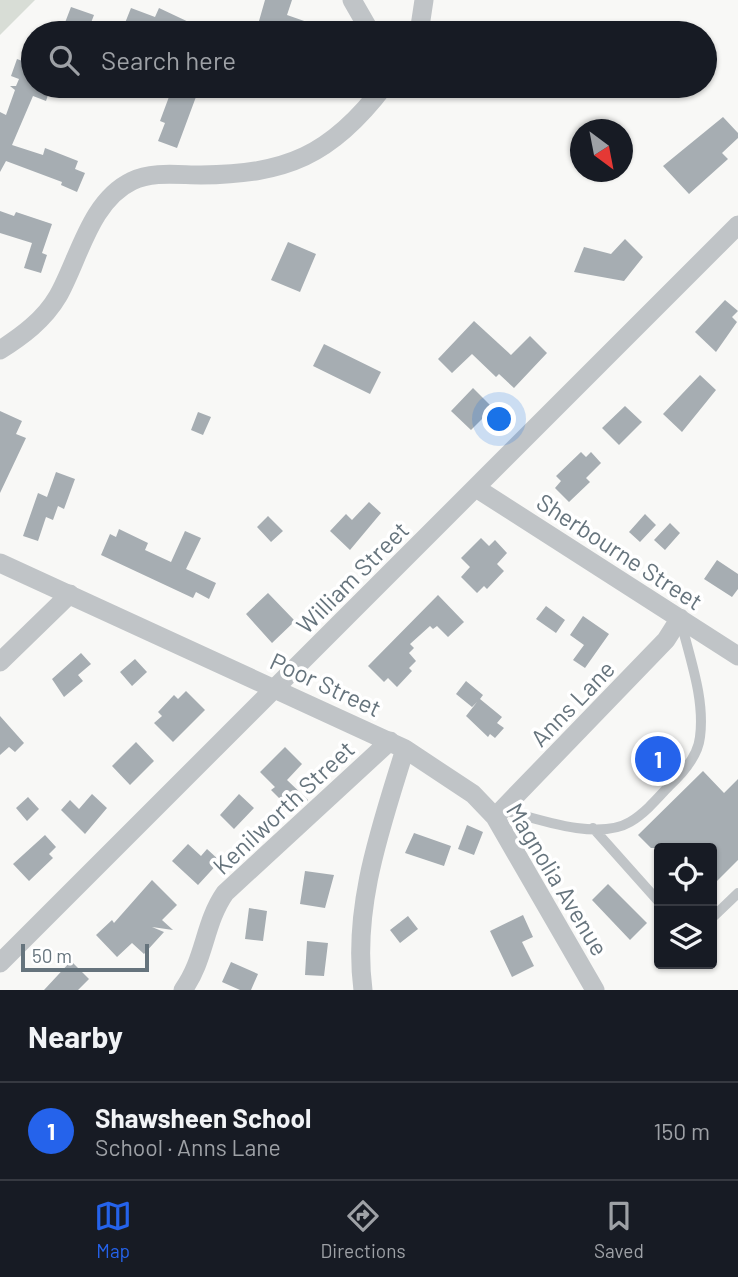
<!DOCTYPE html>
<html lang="en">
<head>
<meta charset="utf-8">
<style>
	body { margin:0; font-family:Barlow,sans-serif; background:#20242c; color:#f1f3f6 }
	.controls { position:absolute; right:21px; bottom:21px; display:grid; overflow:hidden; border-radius:7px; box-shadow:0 2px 5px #0004 }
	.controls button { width:63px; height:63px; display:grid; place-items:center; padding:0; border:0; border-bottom:2px solid #363941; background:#171b24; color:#f1f3f6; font:35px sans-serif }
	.compass { position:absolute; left:570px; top:119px; width:63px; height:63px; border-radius:50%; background:#171b24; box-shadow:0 2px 5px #0004; rotate:148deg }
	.scale { position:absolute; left:21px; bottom:18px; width:128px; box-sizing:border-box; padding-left:7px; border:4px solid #66747d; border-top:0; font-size:19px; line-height:24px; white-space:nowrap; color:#66747d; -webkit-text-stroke:5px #fff; paint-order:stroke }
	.you { position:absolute; left:500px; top:420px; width:24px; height:24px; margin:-18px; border:5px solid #fff; border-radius:50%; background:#1a73e8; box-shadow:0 0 0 10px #1a73e833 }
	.badge { display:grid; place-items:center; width:46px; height:46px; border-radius:50%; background:#2563eb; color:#fff; font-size:23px; font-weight:700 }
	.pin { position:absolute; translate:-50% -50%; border:4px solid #fff; box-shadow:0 2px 7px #0006 }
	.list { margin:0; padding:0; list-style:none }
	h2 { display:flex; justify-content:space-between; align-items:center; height:91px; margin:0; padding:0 28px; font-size:30px }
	h2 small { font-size:23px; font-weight:400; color:#9ea1a6 }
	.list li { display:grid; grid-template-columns:46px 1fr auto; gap:21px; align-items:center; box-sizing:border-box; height:98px; padding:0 28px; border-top:2px solid #363941 }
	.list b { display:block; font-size:26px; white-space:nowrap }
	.list p { margin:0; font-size:23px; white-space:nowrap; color:#9ea1a6 }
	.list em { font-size:23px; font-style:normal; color:#9ea1a6 }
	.icon { flex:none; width:38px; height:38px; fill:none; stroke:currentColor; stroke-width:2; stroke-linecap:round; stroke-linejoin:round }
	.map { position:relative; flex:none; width:738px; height:990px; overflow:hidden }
	.search { position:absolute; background:#171b24; box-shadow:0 2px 5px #0004; left:21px; right:21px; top:21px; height:77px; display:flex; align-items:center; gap:18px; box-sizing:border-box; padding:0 24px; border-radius:38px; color:#9ea1a6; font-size:26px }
	.sheet { height:189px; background:#171b24 }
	nav { display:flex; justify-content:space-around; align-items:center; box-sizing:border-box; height:98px; border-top:2px solid #363941; background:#171b24; font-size:19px; color:#9ea1a6 }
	nav a { display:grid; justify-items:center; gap:4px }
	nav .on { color:#2563eb }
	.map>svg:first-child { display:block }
</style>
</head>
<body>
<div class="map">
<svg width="738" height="990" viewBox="0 0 738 990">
	<rect width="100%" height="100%" fill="#f8f8f6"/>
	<path fill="#d8ddd6" d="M 0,0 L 35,0 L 0,35 Z"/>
	<path fill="#a6adb2" d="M 265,0 L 292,0 L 287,15 L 333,31 L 333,33 L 289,33 L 264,26 L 265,22 L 259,21 Z
		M 71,7 L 94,15 L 87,33 L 61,33 Z
		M 131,8 L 155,17 L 159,8 L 212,33 L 121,33 Z
		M 31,43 L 33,86 L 51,86 L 46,101 L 33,96 L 12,145 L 43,155 L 45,148 L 78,161 L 75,169 L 85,173 L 77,192 L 61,185 L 62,182 L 6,161 L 0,172 L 0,112 L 6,115 L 15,90 L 10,86 L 16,86 L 19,79 L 11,76 L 17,59 L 25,62 Z
		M 173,86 L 184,90 L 185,86 L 200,86 L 177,148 L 158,141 L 165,123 L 160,121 Z
		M 723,117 L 738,133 L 738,138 L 722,153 L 728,159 L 689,194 L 663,166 Z
		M 0,211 L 14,216 L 16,212 L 52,224 L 42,253 L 47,255 L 41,273 L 24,268 L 32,243 L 0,233 Z
		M 625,239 L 643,257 L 624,281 L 574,272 L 584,247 L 611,254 Z
		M 288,242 L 316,254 L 300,292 L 271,280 Z
		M 725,300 L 738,311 L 732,317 L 737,322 L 716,352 L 695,332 Z
		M 474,321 L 511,355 L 530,336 L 547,353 L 514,388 L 499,374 L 496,377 L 472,354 L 452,373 L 438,359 Z
		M 324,344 L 381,372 L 370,394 L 313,366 Z
		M 700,375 L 716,390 L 682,432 L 663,414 Z
		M 473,388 L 493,408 L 471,430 L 451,411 Z
		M 625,406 L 642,422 L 619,445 L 602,428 Z
		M 0,411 L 22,421 L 16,434 L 26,438 L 0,493 Z
		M 198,412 L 211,417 L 203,435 L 191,430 Z
		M 581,452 L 586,457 L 591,452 L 601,463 L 586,478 L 590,482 L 569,502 L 555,488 L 561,481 L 556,476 Z
		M 56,472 L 75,479 L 64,509 L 58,506 L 53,520 L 46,517 L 38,541 L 23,536 L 38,493 L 47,497 Z
		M 369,502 L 381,513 L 350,550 L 330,531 L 346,514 L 352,520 Z
		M 645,514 L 656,525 L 640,542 L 629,532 Z
		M 268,516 L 283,531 L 271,542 L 257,527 Z
		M 670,523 L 680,533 L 665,550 L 654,540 Z
		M 119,529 L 148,543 L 145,550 L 171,562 L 185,531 L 201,538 L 186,569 L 216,583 L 209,599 L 196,592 L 193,598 L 101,555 L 110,534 L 116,537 Z
		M 481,538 L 489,546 L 495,540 L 507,553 L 497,564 L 504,571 L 487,589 L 484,586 L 477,593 L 461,577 L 470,567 L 461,558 Z
		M 717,560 L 738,574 L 738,589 L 732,597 L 704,579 Z
		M 268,593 L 295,621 L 272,643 L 246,614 Z
		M 438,595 L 464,622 L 448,637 L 437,626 L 433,629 L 430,626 L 410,644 L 414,648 L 409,653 L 416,661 L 409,668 L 412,671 L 397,687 L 388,678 L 384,682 L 368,666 Z
		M 546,606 L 565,620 L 556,633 L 536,619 Z
		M 583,616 L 609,634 L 585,668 L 573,660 L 584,645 L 570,635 Z
		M 81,653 L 91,664 L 78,675 L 83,681 L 64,697 L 52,679 Z
		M 135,659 L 147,672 L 132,686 L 120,672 Z
		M 466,681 L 483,695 L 480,699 L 502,717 L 497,723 L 504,728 L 495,738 L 490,734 L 488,737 L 466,716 L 477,702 L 472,707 L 456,694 Z
		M 186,691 L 205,710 L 173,742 L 154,723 L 162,716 L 158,712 L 174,695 L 178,699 Z
		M 0,716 L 24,743 L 15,752 L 9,747 L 0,755 Z
		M 136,742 L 154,761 L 130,785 L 112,766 Z
		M 285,747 L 302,764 L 287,780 L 308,800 L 294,813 L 271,790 L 275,787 L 260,772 Z
		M 703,771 L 724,793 L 738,779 L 738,860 L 712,886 L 712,848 L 651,848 L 638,835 Z
		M 92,794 L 107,808 L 85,834 L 61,810 L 70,800 L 79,809 Z
		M 239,794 L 254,808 L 234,829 L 220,815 Z
		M 28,797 L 39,809 L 27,821 L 16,808 Z
		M 467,825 L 483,832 L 474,855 L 458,849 Z
		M 414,833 L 451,846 L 444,866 L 405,853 Z
		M 45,835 L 56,847 L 49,854 L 53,858 L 29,881 L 13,864 Z
		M 188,844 L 201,856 L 207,849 L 220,861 L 198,885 L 172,861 Z
		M 305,871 L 334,875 L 325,908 L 300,904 Z
		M 152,880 L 177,905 L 162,920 L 173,930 L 152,927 L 164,932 L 144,954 L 132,943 L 117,957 L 96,935 L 112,920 L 114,923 Z
		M 608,884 L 647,923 L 630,940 L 592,900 Z
		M 249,908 L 267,911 L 263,941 L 245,939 Z
		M 523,915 L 533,937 L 522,942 L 534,966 L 512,977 L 490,931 Z
		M 408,916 L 418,929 L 400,943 L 390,930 Z
		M 307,941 L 328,943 L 324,976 L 305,975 Z
		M 71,961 L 89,979 L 78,990 L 44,990 Z
		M 231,962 L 258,974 L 251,990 L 240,990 L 222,982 Z"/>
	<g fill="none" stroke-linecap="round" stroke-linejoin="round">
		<path stroke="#c0c4c7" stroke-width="10" d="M 504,810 C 537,819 598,841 630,822 C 645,813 657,799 669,786 C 682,774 698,756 700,737 C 705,699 690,659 681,622
			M 593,828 L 659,902
			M 712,918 L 738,893"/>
		<path stroke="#c0c4c7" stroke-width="19" d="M 352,0 L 371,33
			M 419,33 L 424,0
			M 0,350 C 22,336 44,320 58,296 C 79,259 90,201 132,181 C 152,171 179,175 201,175 C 286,174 331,156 384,86
			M 476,488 L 738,656
			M 0,563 L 405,749 C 381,827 352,907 363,990
			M 0,662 L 70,594
			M 405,749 L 473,794 L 495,817 L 595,990
			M 495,817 L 666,640 L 680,618
			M 0,963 L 738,225
			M 183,990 C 205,960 204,923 225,893 L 390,741"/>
	</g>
	<g text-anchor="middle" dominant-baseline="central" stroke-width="7" stroke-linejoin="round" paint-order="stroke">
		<g font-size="24" fill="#66747d" stroke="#fff">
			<text transform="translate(620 551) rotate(33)">Sherbourne Street</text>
			<text transform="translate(352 577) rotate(-45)">William Street</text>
			<text transform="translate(326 684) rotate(25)">Poor Street</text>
			<text transform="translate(572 703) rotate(-46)">Anns Lane</text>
			<text transform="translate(283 807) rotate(-43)">Kenilworth Street</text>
			<text transform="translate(558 879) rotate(59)">Magnolia Avenue</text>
		</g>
	</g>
</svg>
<div class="controls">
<button><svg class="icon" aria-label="locate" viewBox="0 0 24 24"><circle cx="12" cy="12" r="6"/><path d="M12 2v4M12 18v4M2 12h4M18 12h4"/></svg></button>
<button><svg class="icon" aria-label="layers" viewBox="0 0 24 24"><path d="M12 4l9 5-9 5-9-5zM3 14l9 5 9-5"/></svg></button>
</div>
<svg class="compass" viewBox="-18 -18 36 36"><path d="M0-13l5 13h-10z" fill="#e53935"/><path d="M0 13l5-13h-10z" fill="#9ea1a6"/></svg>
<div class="scale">50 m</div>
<div class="you"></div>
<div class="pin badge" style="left:658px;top:759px">1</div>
<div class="search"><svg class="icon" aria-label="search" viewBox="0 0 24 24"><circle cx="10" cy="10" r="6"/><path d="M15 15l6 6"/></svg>Search here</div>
</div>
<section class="sheet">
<h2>Nearby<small></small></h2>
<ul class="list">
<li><span class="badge">1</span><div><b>Shawsheen School</b><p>School · Anns Lane</p></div><em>150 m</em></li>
</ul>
</section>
<nav>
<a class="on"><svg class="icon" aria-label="map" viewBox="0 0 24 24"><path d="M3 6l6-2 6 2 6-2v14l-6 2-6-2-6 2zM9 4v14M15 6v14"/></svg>Map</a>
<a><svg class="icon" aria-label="directions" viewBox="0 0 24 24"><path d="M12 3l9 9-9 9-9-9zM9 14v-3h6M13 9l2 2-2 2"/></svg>Directions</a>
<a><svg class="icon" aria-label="saved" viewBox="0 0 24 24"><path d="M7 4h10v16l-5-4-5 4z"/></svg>Saved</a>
</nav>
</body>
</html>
